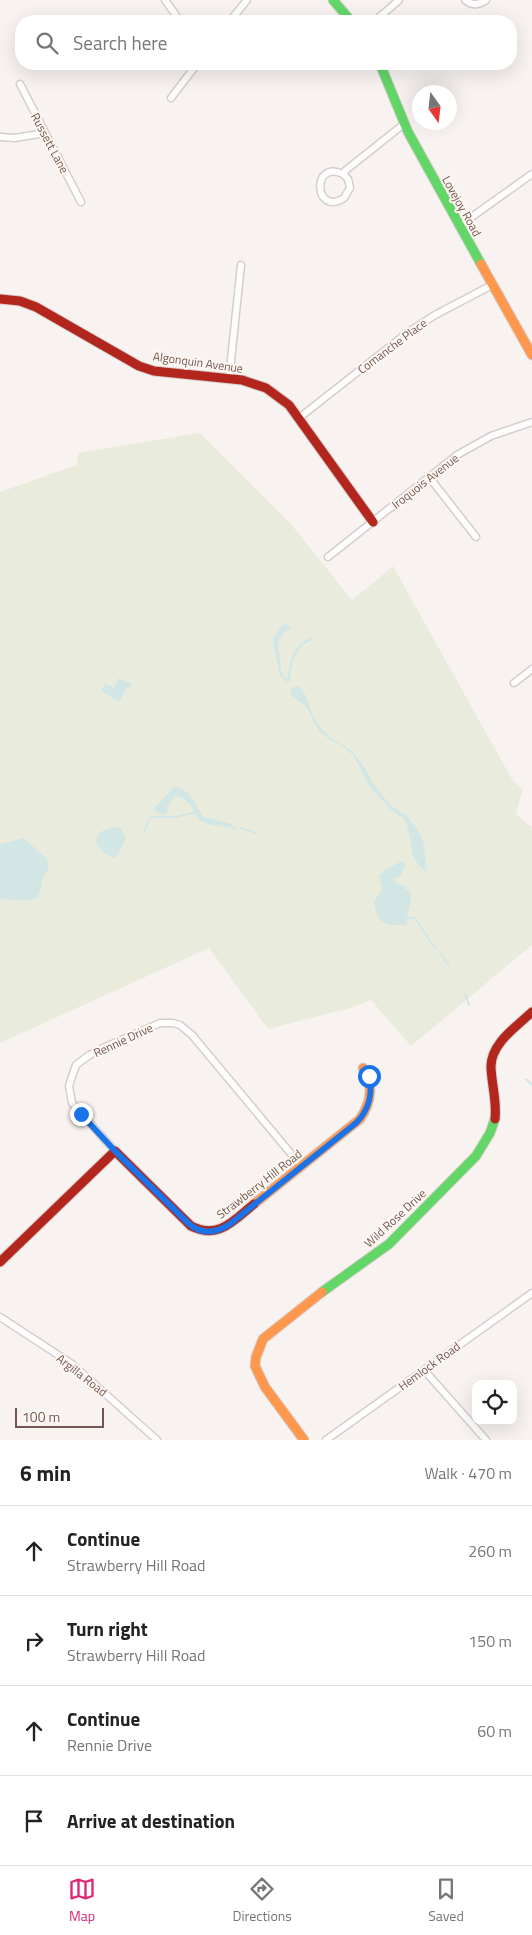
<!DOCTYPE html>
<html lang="en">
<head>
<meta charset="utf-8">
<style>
	body { margin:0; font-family:"Titillium Web",sans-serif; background:#f6f6f6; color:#222 }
	.controls { position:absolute; right:15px; bottom:15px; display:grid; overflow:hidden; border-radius:10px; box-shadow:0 5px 20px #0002 }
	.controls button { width:45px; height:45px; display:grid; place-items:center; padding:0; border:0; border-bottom:1px solid #e0e0e0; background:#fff; color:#222; font:25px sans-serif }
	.compass { position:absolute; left:412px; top:85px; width:45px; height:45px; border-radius:50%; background:#fff; box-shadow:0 5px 20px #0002; rotate:165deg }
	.scale { position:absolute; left:15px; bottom:12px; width:89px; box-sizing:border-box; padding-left:5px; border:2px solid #735651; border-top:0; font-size:14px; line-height:18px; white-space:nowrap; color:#735651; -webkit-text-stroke:4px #fdf7f2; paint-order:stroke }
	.stop { position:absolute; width:15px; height:15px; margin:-11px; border:4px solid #1a73e8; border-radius:50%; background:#fff }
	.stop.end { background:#1a73e8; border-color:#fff; box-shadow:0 1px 5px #0008 }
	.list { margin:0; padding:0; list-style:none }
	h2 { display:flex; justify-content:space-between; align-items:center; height:65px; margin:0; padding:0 20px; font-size:21px }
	h2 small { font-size:16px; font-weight:400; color:#767676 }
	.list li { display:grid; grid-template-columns:32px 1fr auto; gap:15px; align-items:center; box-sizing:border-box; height:90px; padding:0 20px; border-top:1px solid #e0e0e0 }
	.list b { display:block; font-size:19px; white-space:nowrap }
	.list p { margin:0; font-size:16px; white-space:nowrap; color:#767676 }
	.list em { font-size:16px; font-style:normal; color:#767676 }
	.icon { flex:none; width:28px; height:28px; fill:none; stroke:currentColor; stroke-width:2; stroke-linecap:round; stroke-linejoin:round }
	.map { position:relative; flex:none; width:532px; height:1440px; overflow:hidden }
	.search { position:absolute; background:#fff; box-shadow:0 5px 20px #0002; left:15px; right:15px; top:15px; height:55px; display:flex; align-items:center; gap:12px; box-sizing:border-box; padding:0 18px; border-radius:20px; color:#767676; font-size:19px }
	.sheet { height:425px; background:#fff }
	nav { display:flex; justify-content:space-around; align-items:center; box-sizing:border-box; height:70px; border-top:1px solid #e0e0e0; background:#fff; font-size:14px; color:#767676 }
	nav a { display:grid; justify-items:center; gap:2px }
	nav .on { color:#db2777 }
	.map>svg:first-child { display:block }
</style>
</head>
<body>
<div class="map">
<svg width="532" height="1440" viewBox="0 0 532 1440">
	<rect width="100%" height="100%" fill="#f8f3f0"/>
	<path fill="#e9ecdc" d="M 200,433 L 290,523 L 352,600 L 393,566 L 513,781 L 523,789 L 516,814 L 532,828 L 532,945 L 411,1046 L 371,1000 L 351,1008 L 268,1029 L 209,948 L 0,1043 L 0,492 L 77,465 L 78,453 Z"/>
	<path fill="#d2e7e5" d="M 284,623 L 292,628 L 284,632 L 278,642 L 281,670 L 285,679 L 287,679 L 291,660 L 296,648 L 310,637 L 312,640 C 294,647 292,663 290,680 L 287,682 L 280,676 L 273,642 L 273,638 Z
		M 119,678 L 132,684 L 129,689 L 127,688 L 119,702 L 101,691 L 105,683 L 114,688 Z
		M 298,686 L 304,692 L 314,718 L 322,729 L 331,738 L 351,750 L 365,768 L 372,782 L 390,805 L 406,815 L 418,830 L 423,841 L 427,872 L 420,867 L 413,856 L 407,825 L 404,819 L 390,809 L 370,787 L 353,755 L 339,744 L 330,740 L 318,730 L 307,707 L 293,697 L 290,692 L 293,687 Z
		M 177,787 C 190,790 197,806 203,817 L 232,824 L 233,828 C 223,826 209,826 201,821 C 192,815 194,799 176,796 L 167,807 L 169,811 L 163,815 L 155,811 L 155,807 L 157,805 L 173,788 Z
		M 113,827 L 121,828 L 126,839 C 121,844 121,853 115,858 L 105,854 L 95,842 L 100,832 Z
		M 24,838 L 48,860 C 51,872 44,872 42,882 C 41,886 41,891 38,896 C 33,904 9,899 0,899 L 0,844 Z
		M 402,861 L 405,864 L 401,876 L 395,879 L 396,883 L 406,887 L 405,890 L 410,889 C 413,905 406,912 407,924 C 402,926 400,924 395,925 C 380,926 375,914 374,901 L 383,889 L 379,876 C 385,869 393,866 402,861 Z"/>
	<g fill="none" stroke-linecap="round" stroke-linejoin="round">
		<path stroke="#d2e7e5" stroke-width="2" d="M 231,827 L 236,829
			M 241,828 L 256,833
			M 144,832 L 150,817 L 176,817 L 196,812
			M 406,918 L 415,918 L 435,948
			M 441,954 L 449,966
			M 465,994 L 469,1005
			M 526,1079 L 532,1085"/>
		<g stroke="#d6cecc" stroke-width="9">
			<path id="street" d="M 165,0 L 180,21
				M 465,0 C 472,6 479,5 486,0
				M 230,21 L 247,0
				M 375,21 L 399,0
				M 20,84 L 81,202
				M 171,98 L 197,64
				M 0,137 L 15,138 L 45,133
				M 343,174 C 311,159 314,217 344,198 L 350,188 L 348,179 L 343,174 L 346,170 L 404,124
				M 459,226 L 532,174
				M 229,379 L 241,265
				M 299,418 L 407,333 L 435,315 L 492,285
				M 429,477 L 476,537
				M 328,557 L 457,455 L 491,436 L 532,422
				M 514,683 L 532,669
				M 115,1151 L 72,1103 L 69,1086 L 76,1065 L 88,1056 L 105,1047 L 160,1023 L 173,1023 L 180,1025 L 192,1035 L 302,1167
				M 0,1317 L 72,1364 L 157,1440
				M 424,1370 L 486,1440
				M 326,1440 L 532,1293"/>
		</g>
		<g stroke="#d7cecb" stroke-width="11">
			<path id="fast" d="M 333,0 L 351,21
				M 380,64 L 408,132 L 481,264
				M 322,1292 L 389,1244 L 476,1156 L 490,1133 L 495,1119"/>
		</g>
		<g stroke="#d7cecb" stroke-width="11">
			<path id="slow" d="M 481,264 L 532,355
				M 254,1204 L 360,1119 C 371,1103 374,1085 363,1068
				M 304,1440 L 265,1387 L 255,1366 L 256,1357 L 263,1339 L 322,1292"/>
		</g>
		<g stroke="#d7cecb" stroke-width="11">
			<path id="jam" d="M 0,299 L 20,301 L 36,307 L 139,366 L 154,371 L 242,380 L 266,388 L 289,405 L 373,522
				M 495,1119 C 497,1102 492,1086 491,1068 C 490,1044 516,1027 532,1012
				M 0,1262 L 115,1151 L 191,1226 C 219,1240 234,1220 254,1204"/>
		</g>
		<use href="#street" stroke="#fefdfd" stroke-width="6"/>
		<use href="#fast" stroke="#63d668" stroke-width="9"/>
		<use href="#slow" stroke="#ff974d" stroke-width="9"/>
		<use href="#jam" stroke="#b3261e" stroke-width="9"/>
	</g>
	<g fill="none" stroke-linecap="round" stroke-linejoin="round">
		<path stroke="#1a73e8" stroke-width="6" d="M 81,1114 L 115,1151 L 188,1223 C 201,1235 216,1233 230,1224 L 356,1123 C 369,1110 373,1093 369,1076"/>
	</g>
	<g text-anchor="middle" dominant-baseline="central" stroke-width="4" stroke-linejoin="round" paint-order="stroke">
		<g font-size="12" fill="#735651" stroke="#fdf7f2">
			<text transform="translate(50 143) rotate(62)">Russett Lane</text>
			<text transform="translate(462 206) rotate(61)">Lovejoy Road</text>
			<text transform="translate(392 346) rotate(-37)">Comanche Place</text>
			<text transform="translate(198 362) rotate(8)">Algonquin Avenue</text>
			<text transform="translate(425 481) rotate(-38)">Iroquois Avenue</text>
			<text transform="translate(123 1040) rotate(-25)">Rennie Drive</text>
			<text transform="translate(259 1184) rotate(-38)">Strawberry Hill Road</text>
			<text transform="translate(395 1218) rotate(-43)">Wild Rose Drive</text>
			<text transform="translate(429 1366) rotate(-36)">Hemlock Road</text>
			<text transform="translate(82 1375) rotate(38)">Argilla Road</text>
		</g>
	</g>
</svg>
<div class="controls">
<button><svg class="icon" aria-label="locate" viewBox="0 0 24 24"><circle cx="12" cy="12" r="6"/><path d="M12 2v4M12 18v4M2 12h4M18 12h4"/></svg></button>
</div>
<svg class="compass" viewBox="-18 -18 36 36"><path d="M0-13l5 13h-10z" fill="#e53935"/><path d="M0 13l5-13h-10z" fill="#767676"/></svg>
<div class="scale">100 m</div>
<div class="stop" style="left:369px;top:1076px"></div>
<div class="stop end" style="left:81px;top:1114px"></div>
<div class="search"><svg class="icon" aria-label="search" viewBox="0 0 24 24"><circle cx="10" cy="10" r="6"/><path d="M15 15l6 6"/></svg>Search here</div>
</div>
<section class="sheet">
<h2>6 min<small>Walk · 470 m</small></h2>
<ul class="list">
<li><svg class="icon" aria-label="ahead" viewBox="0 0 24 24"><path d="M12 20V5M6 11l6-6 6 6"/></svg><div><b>Continue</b><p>Strawberry Hill Road</p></div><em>260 m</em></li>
<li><svg class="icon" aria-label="right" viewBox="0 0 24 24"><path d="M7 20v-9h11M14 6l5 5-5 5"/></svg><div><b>Turn right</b><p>Strawberry Hill Road</p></div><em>150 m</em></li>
<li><svg class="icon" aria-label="ahead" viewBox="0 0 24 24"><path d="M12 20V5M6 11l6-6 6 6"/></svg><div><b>Continue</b><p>Rennie Drive</p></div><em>60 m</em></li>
<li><svg class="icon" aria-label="arrive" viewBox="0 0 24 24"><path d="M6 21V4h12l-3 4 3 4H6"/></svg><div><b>Arrive at destination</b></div></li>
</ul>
</section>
<nav>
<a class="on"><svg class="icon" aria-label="map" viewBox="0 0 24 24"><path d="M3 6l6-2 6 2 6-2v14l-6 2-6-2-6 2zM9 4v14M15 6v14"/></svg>Map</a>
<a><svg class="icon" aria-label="directions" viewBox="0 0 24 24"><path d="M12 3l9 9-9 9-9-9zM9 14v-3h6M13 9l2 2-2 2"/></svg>Directions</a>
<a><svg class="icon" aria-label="saved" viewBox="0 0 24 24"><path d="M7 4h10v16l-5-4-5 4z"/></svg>Saved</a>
</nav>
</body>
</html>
